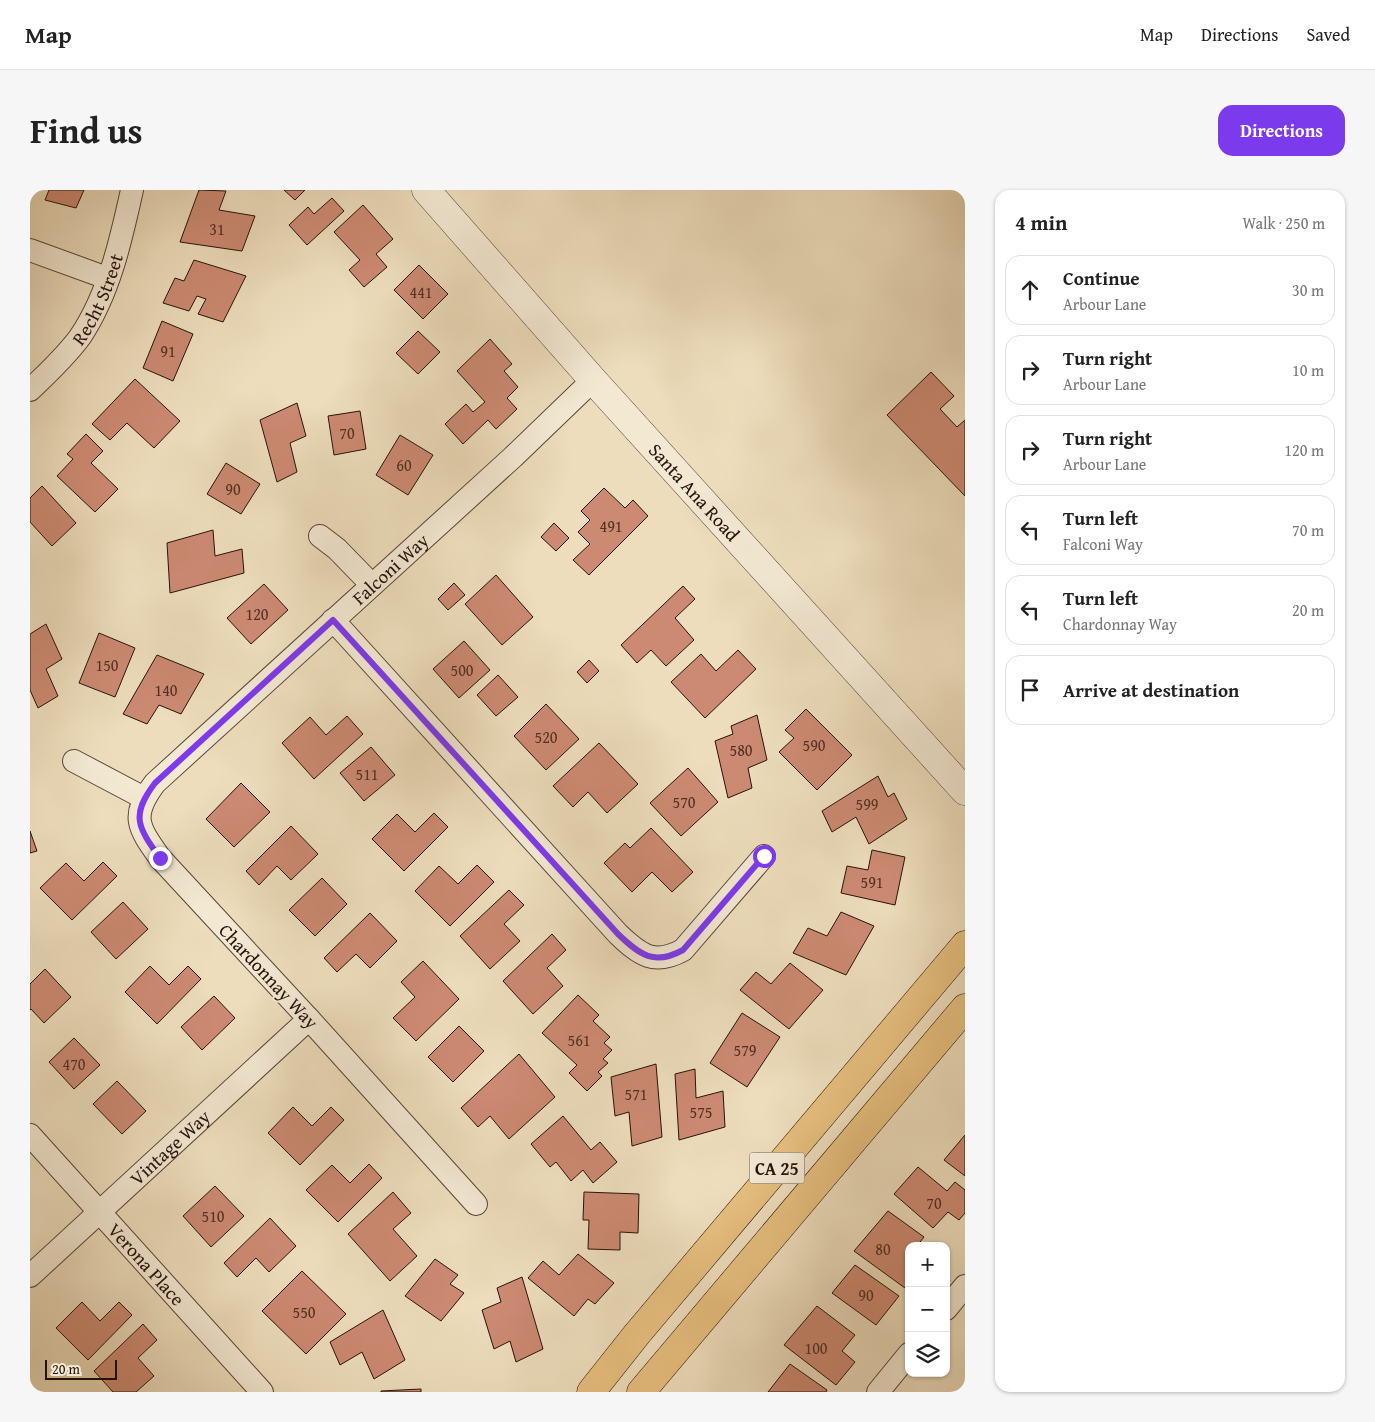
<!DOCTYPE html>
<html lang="en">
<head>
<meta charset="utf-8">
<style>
	body { margin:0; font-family:"Gentium Book Plus",serif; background:#f6f6f6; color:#222 }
	.controls { position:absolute; right:15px; bottom:15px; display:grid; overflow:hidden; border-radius:10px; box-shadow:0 1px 4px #0004 }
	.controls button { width:45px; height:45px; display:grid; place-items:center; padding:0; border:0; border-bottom:1px solid #e0e0e0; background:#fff; color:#222; font:25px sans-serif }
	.scale { position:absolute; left:15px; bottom:12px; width:72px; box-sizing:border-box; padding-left:5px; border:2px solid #26120a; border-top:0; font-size:14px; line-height:18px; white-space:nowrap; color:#26120a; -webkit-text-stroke:4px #f3e9d3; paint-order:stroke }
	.stop { position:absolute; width:15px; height:15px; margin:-11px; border:4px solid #7c3aed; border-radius:50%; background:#fff }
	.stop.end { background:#7c3aed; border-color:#fff; box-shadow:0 1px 5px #0008 }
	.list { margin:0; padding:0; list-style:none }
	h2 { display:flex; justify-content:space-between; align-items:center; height:65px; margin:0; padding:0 20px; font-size:21px }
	h2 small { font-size:16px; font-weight:400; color:#767676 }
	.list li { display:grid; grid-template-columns:32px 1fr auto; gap:15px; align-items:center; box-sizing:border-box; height:70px; margin:0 10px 10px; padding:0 10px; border:1px solid #e0e0e0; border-radius:15px }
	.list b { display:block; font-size:19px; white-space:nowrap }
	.list p { margin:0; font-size:16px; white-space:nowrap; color:#767676 }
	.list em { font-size:16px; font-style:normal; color:#767676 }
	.icon { flex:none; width:28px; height:28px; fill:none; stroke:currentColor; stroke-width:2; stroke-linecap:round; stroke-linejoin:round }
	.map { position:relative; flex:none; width:935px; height:1202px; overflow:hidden; border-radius:15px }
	header { display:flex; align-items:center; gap:30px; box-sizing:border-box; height:70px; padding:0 25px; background:#fff; border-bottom:1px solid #e0e0e0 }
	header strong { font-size:24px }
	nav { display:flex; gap:28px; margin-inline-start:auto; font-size:18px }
	.intro { display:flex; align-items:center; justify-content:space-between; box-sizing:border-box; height:120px; padding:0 30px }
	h1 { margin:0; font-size:35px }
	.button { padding:12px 22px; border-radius:15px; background:#7c3aed; color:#fff; font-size:18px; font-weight:700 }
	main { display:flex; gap:30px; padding:0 30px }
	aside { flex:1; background:#fff; border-radius:15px; box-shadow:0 1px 4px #0004 }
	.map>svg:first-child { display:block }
</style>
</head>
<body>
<header>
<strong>Map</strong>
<nav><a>Map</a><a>Directions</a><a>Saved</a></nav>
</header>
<div class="intro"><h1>Find us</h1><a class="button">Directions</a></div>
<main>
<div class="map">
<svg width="935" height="1202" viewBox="0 0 935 1202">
	<rect width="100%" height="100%" fill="#edddbc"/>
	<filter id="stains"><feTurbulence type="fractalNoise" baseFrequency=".004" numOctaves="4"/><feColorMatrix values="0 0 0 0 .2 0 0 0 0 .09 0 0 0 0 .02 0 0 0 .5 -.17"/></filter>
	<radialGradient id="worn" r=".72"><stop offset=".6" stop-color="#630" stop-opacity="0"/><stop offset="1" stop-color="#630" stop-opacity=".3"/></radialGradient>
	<path fill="#cc8a72" stroke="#26120a" d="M 19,0 L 54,0 L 46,18 L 15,10 Z
		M 169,0 L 196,1 L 189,20 L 225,26 L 212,61 L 150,52 Z
		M 254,0 L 275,0 L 265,10 Z
		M 302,8 L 314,21 L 277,55 L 259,35 L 278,17 L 284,24 Z
		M 333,15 L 363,49 L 346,64 L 357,77 L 334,97 L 319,80 L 330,70 L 304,42 Z
		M 164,70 L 216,86 L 193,132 L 168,124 L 176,109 L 167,106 L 159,121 L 133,113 L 145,88 L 154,91 Z
		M 389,75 L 418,104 L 393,129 L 364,100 Z
		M 132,131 L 163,144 L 143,191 L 113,178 Z
		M 388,141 L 410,162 L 388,184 L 366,163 Z
		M 460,149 L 482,174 L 474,181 L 488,197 L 477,208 L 487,219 L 466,239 L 458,230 L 433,254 L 415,234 L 436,214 L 443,222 L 455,212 L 427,181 Z
		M 901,182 L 924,206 L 910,219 L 927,237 L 935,230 L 935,306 L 857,225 Z
		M 105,189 L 150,231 L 124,258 L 97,233 L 80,250 L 62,234 Z
		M 267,213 L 276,246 L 260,253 L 267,282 L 247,292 L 230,230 Z
		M 330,221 L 336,259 L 304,265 L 298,226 Z
		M 56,244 L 73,261 L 61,273 L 88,299 L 65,322 L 27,286 L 43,269 L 37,264 Z
		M 370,245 L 403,265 L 378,305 L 346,285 Z
		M 196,273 L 230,294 L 211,324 L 177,304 Z
		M 12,296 L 46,333 L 22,356 L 0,332 L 0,308 Z
		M 574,298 L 595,318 L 603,310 L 618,326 L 559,385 L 543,370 L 560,354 L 548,342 L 560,330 L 551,321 Z
		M 524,333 L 539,348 L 526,361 L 511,347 Z
		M 183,340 L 185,366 L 212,359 L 214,383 L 140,403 L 137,353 Z
		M 466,385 L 503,427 L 472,455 L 435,414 Z
		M 424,393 L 435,405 L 418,420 L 408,409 Z
		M 234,394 L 258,420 L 221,454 L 197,428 Z
		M 653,396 L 665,409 L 645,428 L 664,450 L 636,476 L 621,460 L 607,473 L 591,455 Z
		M 16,434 L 32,469 L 16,479 L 28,506 L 8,518 L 0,500 L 0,444 Z
		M 69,443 L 105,458 L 85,507 L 49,493 Z
		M 434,451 L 460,480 L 429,508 L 403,479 Z
		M 708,460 L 726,479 L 675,528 L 641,492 L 671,464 L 686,481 Z
		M 127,465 L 174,484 L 151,524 L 129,515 L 117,534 L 93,524 Z
		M 559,470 L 569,481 L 557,493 L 547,482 Z
		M 468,485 L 488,507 L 466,526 L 447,505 Z
		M 516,514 L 549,549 L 516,580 L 484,546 Z
		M 776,519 L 822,565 L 787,600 L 749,562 L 764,548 L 755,540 Z
		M 727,525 L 737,570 L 718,578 L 722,598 L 698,608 L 685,551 L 703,544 L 701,536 Z
		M 317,526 L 333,544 L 284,589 L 252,553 L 280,527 L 296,545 Z
		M 569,553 L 608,594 L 577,623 L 558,602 L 543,617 L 523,596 Z
		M 341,557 L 365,585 L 334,611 L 310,583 Z
		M 658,578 L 688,612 L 651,646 L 620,613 Z
		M 848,586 L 858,607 L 864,603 L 877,629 L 839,654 L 826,627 L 802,642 L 792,621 Z
		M 211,593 L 240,622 L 204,657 L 176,629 Z
		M 404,623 L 418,637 L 374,681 L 342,649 L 367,624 L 385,642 Z
		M 261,636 L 288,664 L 261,690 L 247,676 L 229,695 L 216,681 Z
		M 621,638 L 663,682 L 642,702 L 622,682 L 602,702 L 574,673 L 595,653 L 600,658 Z
		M 0,641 L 7,661 L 0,663 Z
		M 842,660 L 875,667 L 865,715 L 811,703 L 817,676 L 838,680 Z
		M 73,672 L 87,686 L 42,730 L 10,698 L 36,673 L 54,691 Z
		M 447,675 L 464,692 L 420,736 L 385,701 L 409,676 L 428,694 Z
		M 292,688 L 317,714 L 285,746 L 259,720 Z
		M 479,700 L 494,715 L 474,734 L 490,751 L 460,779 L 430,746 Z
		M 93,712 L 118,739 L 86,769 L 61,742 Z
		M 811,722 L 844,736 L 816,785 L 763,763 L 778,738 L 797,746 Z
		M 340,723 L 367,751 L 340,778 L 326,764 L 307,782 L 294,768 Z
		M 522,744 L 536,760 L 517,778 L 533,796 L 503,824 L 473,791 Z
		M 393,771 L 429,809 L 386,851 L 363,828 L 385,807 L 371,792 Z
		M 760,773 L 793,800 L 759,839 L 710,800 L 726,782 L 741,794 Z
		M 120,776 L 139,795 L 158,776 L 171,789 L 127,834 L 95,802 Z
		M 15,779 L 41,807 L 14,833 L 1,819 L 0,820 L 0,794 Z
		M 548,805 L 569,825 L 563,831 L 580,847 L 574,853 L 582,860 L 573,869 L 578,873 L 568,882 L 572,886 L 557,901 L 539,883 L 547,875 L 512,843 Z
		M 184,806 L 205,828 L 172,860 L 151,837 Z
		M 712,823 L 750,847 L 717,897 L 680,873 Z
		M 429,836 L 454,861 L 423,892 L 398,867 Z
		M 44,848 L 70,875 L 44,899 L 19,872 Z
		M 489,864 L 525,907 L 479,949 L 460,926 L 448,937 L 431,918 Z
		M 626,874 L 632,947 L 602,956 L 599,922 L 585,926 L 581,887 Z
		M 665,879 L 666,908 L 693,901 L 695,937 L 649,950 L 645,884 Z
		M 87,891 L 116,921 L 92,944 L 63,914 Z
		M 263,917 L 282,936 L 301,917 L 314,930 L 270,975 L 238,943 Z
		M 533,926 L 561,960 L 570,952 L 587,972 L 563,993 L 553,980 L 541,991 L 526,972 L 520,977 L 501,954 Z
		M 935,945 L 935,986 L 914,970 Z
		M 339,974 L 352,988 L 308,1032 L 276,1000 L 302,975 L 320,993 Z
		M 888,977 L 917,1001 L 925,992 L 935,1000 L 935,1023 L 929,1030 L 918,1022 L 903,1038 L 864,1004 Z
		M 185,996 L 214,1026 L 181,1057 L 153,1026 Z
		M 363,1002 L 381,1023 L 363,1039 L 387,1066 L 360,1091 L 318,1044 Z
		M 554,1002 L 609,1004 L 608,1043 L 590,1042 L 590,1060 L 558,1059 L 559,1030 L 553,1030 Z
		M 858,1021 L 894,1047 L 887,1056 L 879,1056 L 879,1093 L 875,1098 L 824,1061 Z
		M 240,1028 L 266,1056 L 239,1082 L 226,1068 L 207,1087 L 194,1073 Z
		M 548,1064 L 584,1093 L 565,1114 L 558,1109 L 544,1126 L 498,1088 L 513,1071 L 529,1085 Z
		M 405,1069 L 428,1085 L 420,1094 L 434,1103 L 411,1131 L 375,1106 Z
		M 825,1075 L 869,1106 L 846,1135 L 802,1103 Z
		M 272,1081 L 316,1124 L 276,1164 L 232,1121 Z
		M 492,1087 L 513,1159 L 486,1172 L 480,1151 L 464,1159 L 452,1120 L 471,1112 L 467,1098 Z
		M 52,1112 L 70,1131 L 89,1112 L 102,1125 L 58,1170 L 26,1138 Z
		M 787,1116 L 825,1145 L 812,1161 L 825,1172 L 806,1195 L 754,1155 Z
		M 353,1120 L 375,1170 L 344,1189 L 332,1162 L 310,1175 L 300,1152 Z
		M 113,1134 L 127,1150 L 108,1168 L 124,1186 L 106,1202 L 83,1202 L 64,1181 Z
		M 760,1174 L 797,1200 L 796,1202 L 738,1202 Z
		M 391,1199 L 391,1202 L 351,1202 L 351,1201 Z"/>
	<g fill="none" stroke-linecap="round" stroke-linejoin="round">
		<g stroke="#584536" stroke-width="24">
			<g id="minor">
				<path d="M 0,60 L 77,88"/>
				<path id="s1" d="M 0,200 C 17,184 36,166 50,147 C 79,104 91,50 102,0"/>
				<path d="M 290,346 L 307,359 L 342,395"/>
				<path d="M 303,430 L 588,744 C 610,765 624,776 653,760 L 734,666"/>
				<path d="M 44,571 L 114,608"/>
				<path id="s2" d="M 0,945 L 232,1202"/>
				<path id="s3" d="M 446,1014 L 279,829 L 130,668 C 108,637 100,626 125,593 L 483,267 L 563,190"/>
				<path id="s4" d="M 0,1086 L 279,829"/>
				<path d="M 916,1119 L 935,1096"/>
				<path d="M 848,1202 L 879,1164"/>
			</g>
		</g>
		<g stroke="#584536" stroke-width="29">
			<g id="tertiary">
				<path id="s5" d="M 396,0 L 563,190 L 935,601"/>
			</g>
		</g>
		<g stroke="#26120a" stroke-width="29">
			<path id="primary" d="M 561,1202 L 607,1144 L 935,755
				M 611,1202 L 935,818"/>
		</g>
		<use href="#minor" stroke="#f3e9d3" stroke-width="22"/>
		<use href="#tertiary" stroke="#f3e9d3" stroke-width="28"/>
		<use href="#primary" stroke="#e6be7e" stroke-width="28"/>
	</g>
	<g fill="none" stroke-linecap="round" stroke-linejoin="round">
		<path stroke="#7c3aed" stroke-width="6" d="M 130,668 C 108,637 100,626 125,593 L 303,430 L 588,744 C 610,765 624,776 653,760 L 734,666"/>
	</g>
	<g text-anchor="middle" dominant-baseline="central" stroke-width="4" stroke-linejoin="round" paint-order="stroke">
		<g font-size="16" fill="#503024">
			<text x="187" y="39">31</text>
			<text x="391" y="102">441</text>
			<text x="138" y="161">91</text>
			<text x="317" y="243">70</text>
			<text x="374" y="275">60</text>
			<text x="203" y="299">90</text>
			<text x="581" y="336">491</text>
			<text x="227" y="424">120</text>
			<text x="77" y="475">150</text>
			<text x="432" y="480">500</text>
			<text x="136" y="500">140</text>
			<text x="516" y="547">520</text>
			<text x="784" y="555">590</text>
			<text x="711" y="560">580</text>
			<text x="337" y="584">511</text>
			<text x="654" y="612">570</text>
			<text x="837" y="614">599</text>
			<text x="842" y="692">591</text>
			<text x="549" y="850">561</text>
			<text x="715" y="860">579</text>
			<text x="44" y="874">470</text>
			<text x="606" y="904">571</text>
			<text x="671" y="922">575</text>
			<text x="904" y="1013">70</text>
			<text x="183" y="1026">510</text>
			<text x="853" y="1059">80</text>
			<text x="836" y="1105">90</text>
			<text x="274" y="1122">550</text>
			<text x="786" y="1158">100</text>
		</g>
		<rect fill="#f3e9d3" stroke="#645246" stroke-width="1" x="719.5" y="962.5" width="55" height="31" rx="4"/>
		<g font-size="18" font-weight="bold" fill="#26120a">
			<text x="747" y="978">CA 25</text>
		</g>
		<g font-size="19" fill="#26120a" stroke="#f3e9d3">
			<text stroke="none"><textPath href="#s1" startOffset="115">Recht Street</textPath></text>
			<text stroke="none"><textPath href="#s5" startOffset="404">Santa Ana Road</textPath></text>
			<text stroke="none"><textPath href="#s3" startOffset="871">Falconi Way</textPath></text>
			<text transform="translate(239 786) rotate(47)">Chardonnay Way</text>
			<text stroke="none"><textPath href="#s4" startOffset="190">Vintage Way</textPath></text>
			<text stroke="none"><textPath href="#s2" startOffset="174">Verona Place</textPath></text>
		</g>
	</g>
	<rect width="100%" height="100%" filter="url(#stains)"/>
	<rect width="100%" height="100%" fill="url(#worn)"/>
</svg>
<div class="controls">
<button>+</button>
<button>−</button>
<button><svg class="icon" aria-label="layers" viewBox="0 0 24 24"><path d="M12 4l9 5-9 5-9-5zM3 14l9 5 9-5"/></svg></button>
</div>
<div class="scale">20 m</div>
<div class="stop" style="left:734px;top:666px"></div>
<div class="stop end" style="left:130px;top:668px"></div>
</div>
<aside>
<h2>4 min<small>Walk · 250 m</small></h2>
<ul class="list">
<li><svg class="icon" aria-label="ahead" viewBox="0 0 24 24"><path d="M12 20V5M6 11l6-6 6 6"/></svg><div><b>Continue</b><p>Arbour Lane</p></div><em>30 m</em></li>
<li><svg class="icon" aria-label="right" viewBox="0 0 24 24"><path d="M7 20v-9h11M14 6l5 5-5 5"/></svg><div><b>Turn right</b><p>Arbour Lane</p></div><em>10 m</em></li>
<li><svg class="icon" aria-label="right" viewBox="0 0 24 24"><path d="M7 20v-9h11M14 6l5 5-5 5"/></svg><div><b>Turn right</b><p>Arbour Lane</p></div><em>120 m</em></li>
<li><svg class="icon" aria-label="left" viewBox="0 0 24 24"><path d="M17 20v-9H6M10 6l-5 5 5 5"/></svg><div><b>Turn left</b><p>Falconi Way</p></div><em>70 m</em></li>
<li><svg class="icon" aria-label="left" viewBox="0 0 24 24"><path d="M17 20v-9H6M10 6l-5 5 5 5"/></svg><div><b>Turn left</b><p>Chardonnay Way</p></div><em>20 m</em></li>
<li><svg class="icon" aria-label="arrive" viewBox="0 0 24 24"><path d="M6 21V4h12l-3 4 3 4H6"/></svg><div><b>Arrive at destination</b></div></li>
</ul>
</aside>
</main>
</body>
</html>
